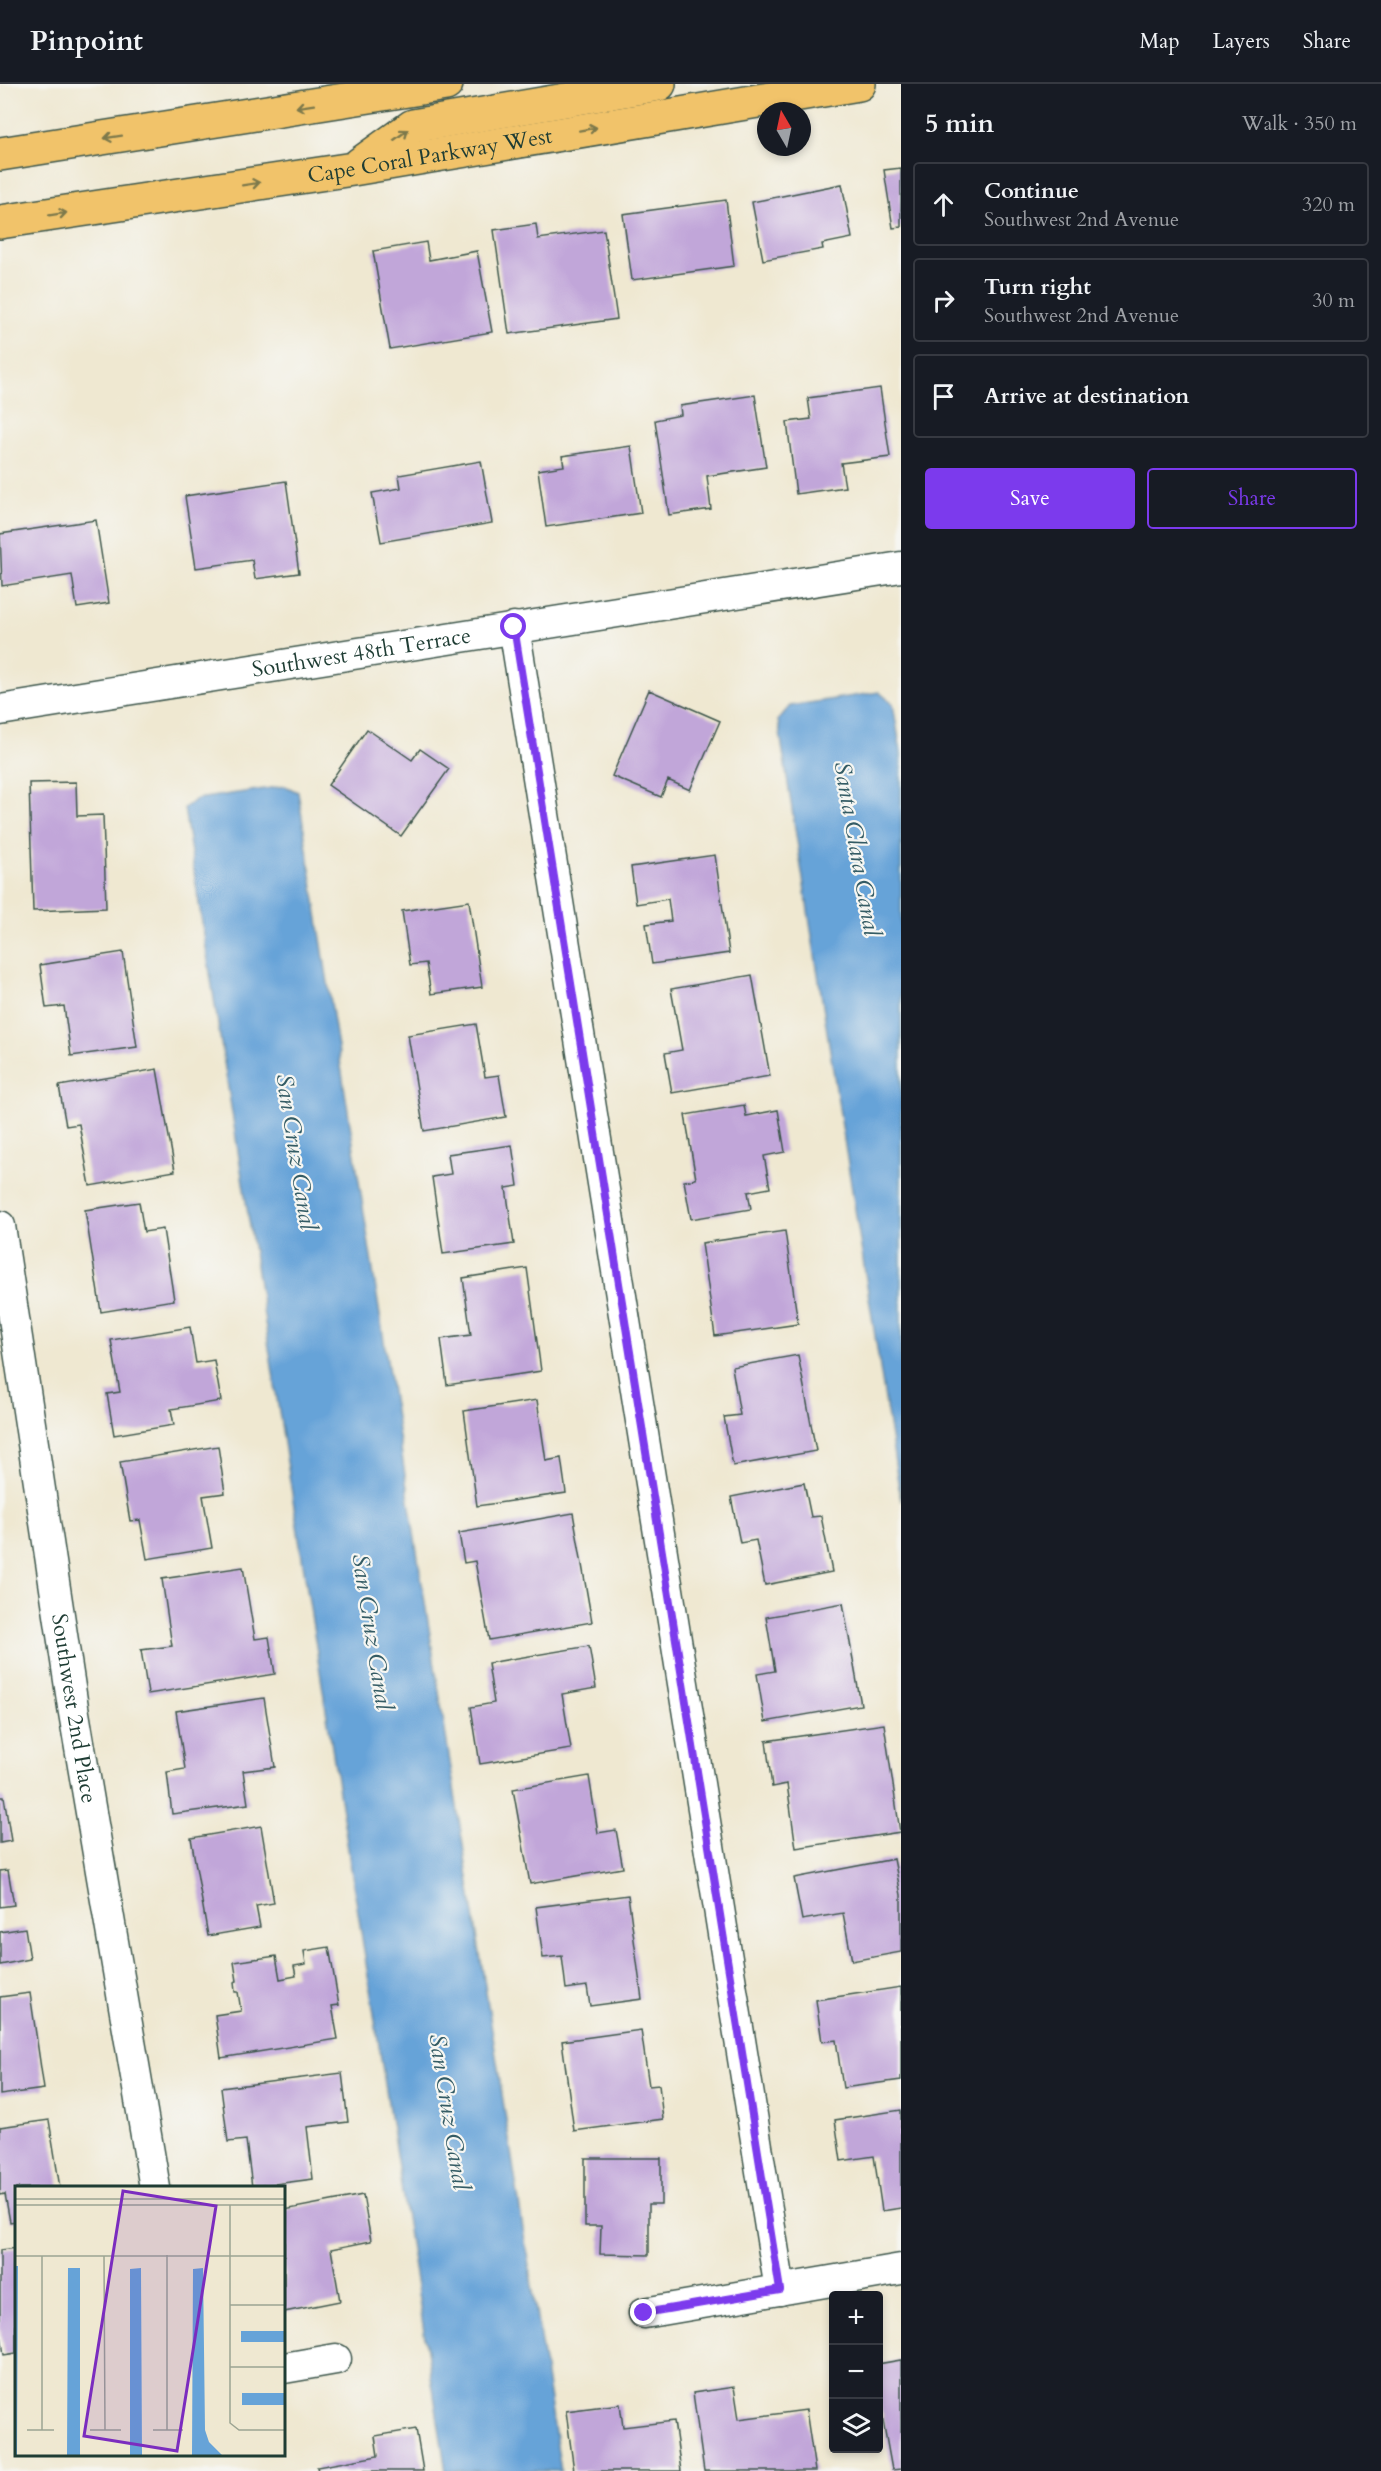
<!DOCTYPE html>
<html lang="en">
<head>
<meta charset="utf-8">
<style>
	body { margin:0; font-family:Cardo,serif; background:#20242c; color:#f1f3f6 }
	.controls { position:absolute; right:18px; bottom:18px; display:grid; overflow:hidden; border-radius:6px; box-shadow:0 3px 9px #0003 }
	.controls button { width:54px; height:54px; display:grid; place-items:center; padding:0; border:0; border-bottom:2px solid #363941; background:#171b24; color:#f1f3f6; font:30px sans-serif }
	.compass { position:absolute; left:757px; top:18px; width:54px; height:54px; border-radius:50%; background:#171b24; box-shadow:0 3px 9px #0003; rotate:351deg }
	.stop { position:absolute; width:18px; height:18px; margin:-14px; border:4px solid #7c3aed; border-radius:50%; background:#fff }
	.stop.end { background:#7c3aed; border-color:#fff; box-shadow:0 2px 6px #0008 }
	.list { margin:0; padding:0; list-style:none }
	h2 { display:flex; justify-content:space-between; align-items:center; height:78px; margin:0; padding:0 24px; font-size:26px }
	h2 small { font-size:20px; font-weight:400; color:#9ea1a6 }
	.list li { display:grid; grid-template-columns:39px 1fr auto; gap:18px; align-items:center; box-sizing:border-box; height:84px; margin:0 12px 12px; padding:0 12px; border:2px solid #363941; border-radius:6px }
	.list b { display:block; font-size:22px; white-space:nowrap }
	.list p { margin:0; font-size:20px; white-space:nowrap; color:#9ea1a6 }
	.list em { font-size:20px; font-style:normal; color:#9ea1a6 }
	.actions { display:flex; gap:12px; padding:18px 24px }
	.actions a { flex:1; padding:14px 0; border:2px solid #7c3aed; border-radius:6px; text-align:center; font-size:21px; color:#7c3aed }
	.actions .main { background:#7c3aed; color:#fff }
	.icon { flex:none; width:33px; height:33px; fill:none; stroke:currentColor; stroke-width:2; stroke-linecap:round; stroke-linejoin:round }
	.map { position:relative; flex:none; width:901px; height:2387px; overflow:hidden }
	header { display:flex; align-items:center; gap:36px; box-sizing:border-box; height:84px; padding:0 30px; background:#171b24; border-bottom:2px solid #363941 }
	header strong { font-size:28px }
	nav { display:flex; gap:33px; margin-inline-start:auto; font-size:21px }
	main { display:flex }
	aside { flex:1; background:#171b24 }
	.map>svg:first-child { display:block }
</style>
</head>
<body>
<header>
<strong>Pinpoint</strong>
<nav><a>Map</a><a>Layers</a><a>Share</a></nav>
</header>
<main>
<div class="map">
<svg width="901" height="2387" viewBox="0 0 901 2387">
	<rect width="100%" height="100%" fill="#f6f6f2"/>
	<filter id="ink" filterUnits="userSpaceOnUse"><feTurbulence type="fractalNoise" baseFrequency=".0167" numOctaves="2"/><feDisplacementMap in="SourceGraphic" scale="12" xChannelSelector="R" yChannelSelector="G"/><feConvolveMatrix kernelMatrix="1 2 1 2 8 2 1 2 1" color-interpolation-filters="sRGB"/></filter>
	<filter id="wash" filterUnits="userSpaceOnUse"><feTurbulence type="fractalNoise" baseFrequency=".008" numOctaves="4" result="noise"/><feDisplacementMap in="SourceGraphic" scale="24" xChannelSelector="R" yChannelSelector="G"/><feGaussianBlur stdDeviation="1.35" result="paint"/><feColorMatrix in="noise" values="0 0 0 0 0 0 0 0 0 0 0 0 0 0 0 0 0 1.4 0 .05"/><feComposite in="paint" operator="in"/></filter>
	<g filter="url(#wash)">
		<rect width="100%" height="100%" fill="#efe8d1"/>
		<path fill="#66a3d8" stroke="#427086" stroke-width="1.5" d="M 879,608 L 893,620 L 901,669 L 901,1417 L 778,636 L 790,622 Z
			M 285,702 L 298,708 L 561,2387 L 446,2387 L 184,724 L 197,715 Z"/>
		<g id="blocks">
			<path fill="#c1a6d9" d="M 901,84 L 901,143 L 893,144 L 884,86 Z
				M 842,100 L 852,154 L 822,160 L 823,165 L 763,176 L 752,118 Z
				M 726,116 L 734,182 L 632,196 L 623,130 Z
				M 536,140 L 538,155 L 604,146 L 617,235 L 509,250 L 494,146 Z
				M 426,158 L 429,176 L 477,167 L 492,248 L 390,265 L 373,167 Z
				M 880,304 L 890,373 L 841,379 L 845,403 L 796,410 L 787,338 L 811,335 L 808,314 Z
				M 755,311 L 766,383 L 707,392 L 711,425 L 669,431 L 655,336 L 681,331 L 680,322 Z
				M 631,362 L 641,429 L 546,443 L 538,386 L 564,382 L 562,372 Z
				M 481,377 L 492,439 L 381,458 L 372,409 L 401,404 L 399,391 Z
				M 286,397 L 299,489 L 255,495 L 252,476 L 196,484 L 185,412 Z
				M 96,436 L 109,519 L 77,524 L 72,491 L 2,502 L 0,450 Z
				M 649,606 L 720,637 L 690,706 L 668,696 L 661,713 L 612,692 Z
				M 367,645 L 412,676 L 420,665 L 449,685 L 401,752 L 328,701 Z
				M 76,698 L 77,732 L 103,731 L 106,824 L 33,827 L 29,699 Z
				M 715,771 L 729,869 L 652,880 L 646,840 L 671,837 L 668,815 L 636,820 L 631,783 Z
				M 469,817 L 482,903 L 431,910 L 426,879 L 410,881 L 402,827 Z
				M 123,868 L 137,963 L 71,972 L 64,922 L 46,924 L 40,881 Z
				M 752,891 L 770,992 L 672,1009 L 665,969 L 682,966 L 671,905 Z
				M 476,940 L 485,993 L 499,991 L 506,1033 L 424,1047 L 408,951 Z
				M 157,985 L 175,1087 L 90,1102 L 79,1040 L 66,1042 L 59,1002 Z
				M 744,1021 L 746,1032 L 778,1026 L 785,1068 L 764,1072 L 770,1104 L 748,1108 L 751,1125 L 691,1135 L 684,1097 L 696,1095 L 685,1031 Z
				M 512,1061 L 518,1102 L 506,1104 L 514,1160 L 443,1170 L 432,1093 L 451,1090 L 448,1070 Z
				M 139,1118 L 144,1148 L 163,1145 L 174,1216 L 101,1228 L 85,1126 Z
				M 785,1147 L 798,1240 L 715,1252 L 702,1159 Z
				M 527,1184 L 541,1287 L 447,1301 L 441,1255 L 471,1251 L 463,1194 Z
				M 190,1243 L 196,1279 L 214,1276 L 221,1317 L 171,1325 L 174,1341 L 114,1351 L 107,1310 L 120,1308 L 111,1256 Z
				M 798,1271 L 816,1367 L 733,1382 L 724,1333 L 740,1331 L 732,1283 Z
				M 537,1316 L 546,1377 L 561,1374 L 566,1409 L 477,1422 L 464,1327 Z
				M 218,1362 L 225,1409 L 203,1412 L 212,1464 L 147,1475 L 140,1436 L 130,1437 L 120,1378 Z
				M 804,1399 L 811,1433 L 821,1432 L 832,1488 L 765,1501 L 756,1456 L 740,1459 L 731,1413 Z
				M 573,1429 L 592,1538 L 489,1556 L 475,1477 L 464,1479 L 459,1449 Z
				M 243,1483 L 255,1555 L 269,1553 L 275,1590 L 148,1610 L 141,1566 L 172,1562 L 162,1495 Z
				M 843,1519 L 861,1621 L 765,1638 L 757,1590 L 775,1587 L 766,1533 Z
				M 589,1562 L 596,1604 L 562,1610 L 571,1665 L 480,1680 L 471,1623 L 494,1619 L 488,1579 Z
				M 264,1614 L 275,1683 L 243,1687 L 248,1720 L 172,1730 L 167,1688 L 185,1685 L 176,1627 Z
				M 884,1640 L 900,1748 L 796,1764 L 787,1700 L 772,1703 L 766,1657 Z
				M 589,1692 L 598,1749 L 616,1746 L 623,1784 L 530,1800 L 513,1705 Z
				M 0,1713 L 4,1713 L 11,1757 L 0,1759 Z
				M 261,1742 L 274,1819 L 256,1822 L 260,1843 L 208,1852 L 191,1754 Z
				M 894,1775 L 901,1811 L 901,1868 L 852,1877 L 843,1829 L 802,1836 L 794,1794 Z
				M 8,1786 L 14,1821 L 0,1823 L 0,1787 Z
				M 628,1811 L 642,1915 L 590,1922 L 587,1902 L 566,1905 L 562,1872 L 543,1874 L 536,1823 Z
				M 25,1844 L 30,1875 L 0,1881 L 0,1848 Z
				M 329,1863 L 339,1921 L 332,1922 L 338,1955 L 221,1974 L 215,1931 L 241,1927 L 238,1908 L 235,1908 L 234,1898 L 237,1897 L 234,1878 L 276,1872 L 280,1895 L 296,1892 L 294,1882 L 306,1880 L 304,1867 Z
				M 901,1903 L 901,1996 L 843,2004 L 836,1956 L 822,1958 L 816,1916 Z
				M 30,1909 L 44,2005 L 0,2011 L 0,1913 Z
				M 641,1946 L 649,2002 L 659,2001 L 663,2035 L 574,2047 L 562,1957 Z
				M 342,1989 L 348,2038 L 307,2043 L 313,2095 L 252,2103 L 246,2056 L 228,2058 L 221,2004 Z
				M 901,2026 L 901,2124 L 882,2127 L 874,2072 L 841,2077 L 835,2036 Z
				M 49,2036 L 60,2104 L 16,2104 L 16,2137 L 10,2138 L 5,2110 L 0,2111 L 0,2043 Z
				M 585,2074 L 661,2074 L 661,2120 L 649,2120 L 649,2171 L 600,2170 L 601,2142 L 585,2142 Z
				M 363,2111 L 371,2157 L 331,2165 L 340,2217 L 284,2228 L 284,2126 Z
				M 16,2164 L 16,2269 L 4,2271 L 0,2244 L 0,2166 Z
				M 901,2276 L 901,2385 L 892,2386 L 878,2309 L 878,2280 Z
				M 734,2303 L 739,2335 L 806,2326 L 815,2387 L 704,2387 L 693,2309 Z
				M 620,2320 L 623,2343 L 674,2337 L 681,2387 L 574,2387 L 566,2327 Z
				M 416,2345 L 423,2387 L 318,2387 L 317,2383 L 378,2372 L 375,2352 Z"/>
		</g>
	</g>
	<g filter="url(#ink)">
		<use href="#blocks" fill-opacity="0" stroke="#3e574c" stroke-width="1.5"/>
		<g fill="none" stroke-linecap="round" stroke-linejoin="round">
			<g stroke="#3e574c" stroke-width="33">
				<g id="street">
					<path d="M 514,543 L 780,2206"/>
					<path id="s1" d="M 0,626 L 901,483"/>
					<path id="s2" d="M 0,1142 L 73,1623 L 155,2104"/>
					<path d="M 644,2229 L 901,2185"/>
					<path d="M 284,2284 L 336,2275"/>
				</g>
			</g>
			<g stroke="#3e574c" stroke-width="36">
				<g id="primary">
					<path d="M 0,70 L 446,0"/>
					<path d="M 360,80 L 413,42 L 659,0"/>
					<path id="s3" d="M 0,138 L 353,85 L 859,0"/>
				</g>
			</g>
			<use href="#street" stroke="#fff" stroke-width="30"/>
			<use href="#primary" stroke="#f1c36a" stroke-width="33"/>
		</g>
		<defs><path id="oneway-shaft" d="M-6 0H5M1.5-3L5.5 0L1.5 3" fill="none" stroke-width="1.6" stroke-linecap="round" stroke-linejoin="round" transform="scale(1.5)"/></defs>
		<g stroke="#7d794c">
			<use href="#oneway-shaft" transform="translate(305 22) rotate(171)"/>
			<use href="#oneway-shaft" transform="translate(588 45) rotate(-10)"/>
			<use href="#oneway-shaft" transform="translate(401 51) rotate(-36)"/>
			<use href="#oneway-shaft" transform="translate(113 53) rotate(171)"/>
			<use href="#oneway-shaft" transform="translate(251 100) rotate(-9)"/>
			<use href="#oneway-shaft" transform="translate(58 130) rotate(-9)"/>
		</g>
	</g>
	<g fill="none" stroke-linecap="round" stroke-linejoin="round" filter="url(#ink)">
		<path stroke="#7c3aed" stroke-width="8" d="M 514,543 L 780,2206 L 644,2229"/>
	</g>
	<g text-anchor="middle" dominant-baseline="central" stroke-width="4.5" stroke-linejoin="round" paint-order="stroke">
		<g font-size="22" fill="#1f3d34" stroke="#f6f6f2">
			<text stroke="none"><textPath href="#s3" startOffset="435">Cape Coral Parkway West</textPath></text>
			<text stroke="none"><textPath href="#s1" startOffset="366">Southwest 48th Terrace</textPath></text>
			<text stroke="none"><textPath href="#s2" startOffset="488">Southwest 2nd Place</textPath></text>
		</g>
		<g font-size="24" font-style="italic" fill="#345c65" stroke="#f6f6f2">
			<text transform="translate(857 765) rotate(80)">Santa Clara Canal</text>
			<text transform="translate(296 1068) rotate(81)">San Cruz Canal</text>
			<text transform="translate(372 1548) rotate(81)">San Cruz Canal</text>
			<text transform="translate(449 2028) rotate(81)">San Cruz Canal</text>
		</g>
	</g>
	<g transform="translate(15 2102)">
		<rect width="270" height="270" fill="#efe8d1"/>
		<path d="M 0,80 L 3,80 L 2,269 L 0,269 ZM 53,82 L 65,82 L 65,269 L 52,269 ZM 126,82 L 127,269 L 115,269 L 115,83 ZM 188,82 L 190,244 L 194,256 L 207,269 L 177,269 L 178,83 ZM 226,145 L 270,145 L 270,156 L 226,156 ZM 227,207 L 270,207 L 270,219 L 227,219 Z" fill="#66a3d8"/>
		<path fill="none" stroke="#9ca492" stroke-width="1.5" d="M 0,13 L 270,13M 0,19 L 270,19M 215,19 L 215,237 L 224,244 L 270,244M 152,69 L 152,244M 0,70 L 270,70M 27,70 L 27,244M 89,70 L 90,244M 215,119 L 270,119M 215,181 L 270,181M 12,244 L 39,244M 75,244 L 106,244M 138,244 L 168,244"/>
		<path fill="#7b2cbf" fill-opacity="0.15" stroke="#7b2cbf" stroke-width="3" d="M 108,5 L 201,20 L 162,265 L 69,250 Z"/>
		<rect width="270" height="270" fill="none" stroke="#1f3d34" stroke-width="3"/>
	</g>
</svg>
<div class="controls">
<button>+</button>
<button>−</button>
<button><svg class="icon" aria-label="layers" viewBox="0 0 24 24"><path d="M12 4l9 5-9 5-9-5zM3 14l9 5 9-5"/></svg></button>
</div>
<svg class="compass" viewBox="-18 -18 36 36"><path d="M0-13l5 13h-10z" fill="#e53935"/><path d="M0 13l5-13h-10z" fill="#9ea1a6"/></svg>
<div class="stop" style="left:514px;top:543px"></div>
<div class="stop end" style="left:644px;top:2229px"></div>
</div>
<aside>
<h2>5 min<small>Walk · 350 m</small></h2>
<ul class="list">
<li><svg class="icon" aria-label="ahead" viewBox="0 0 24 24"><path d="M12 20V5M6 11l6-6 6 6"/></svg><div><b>Continue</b><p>Southwest 2nd Avenue</p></div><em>320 m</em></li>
<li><svg class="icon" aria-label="right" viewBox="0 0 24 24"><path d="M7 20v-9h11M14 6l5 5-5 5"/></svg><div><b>Turn right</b><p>Southwest 2nd Avenue</p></div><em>30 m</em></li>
<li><svg class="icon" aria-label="arrive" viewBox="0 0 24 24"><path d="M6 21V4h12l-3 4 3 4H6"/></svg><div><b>Arrive at destination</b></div></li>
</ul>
<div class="actions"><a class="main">Save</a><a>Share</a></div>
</aside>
</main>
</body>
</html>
